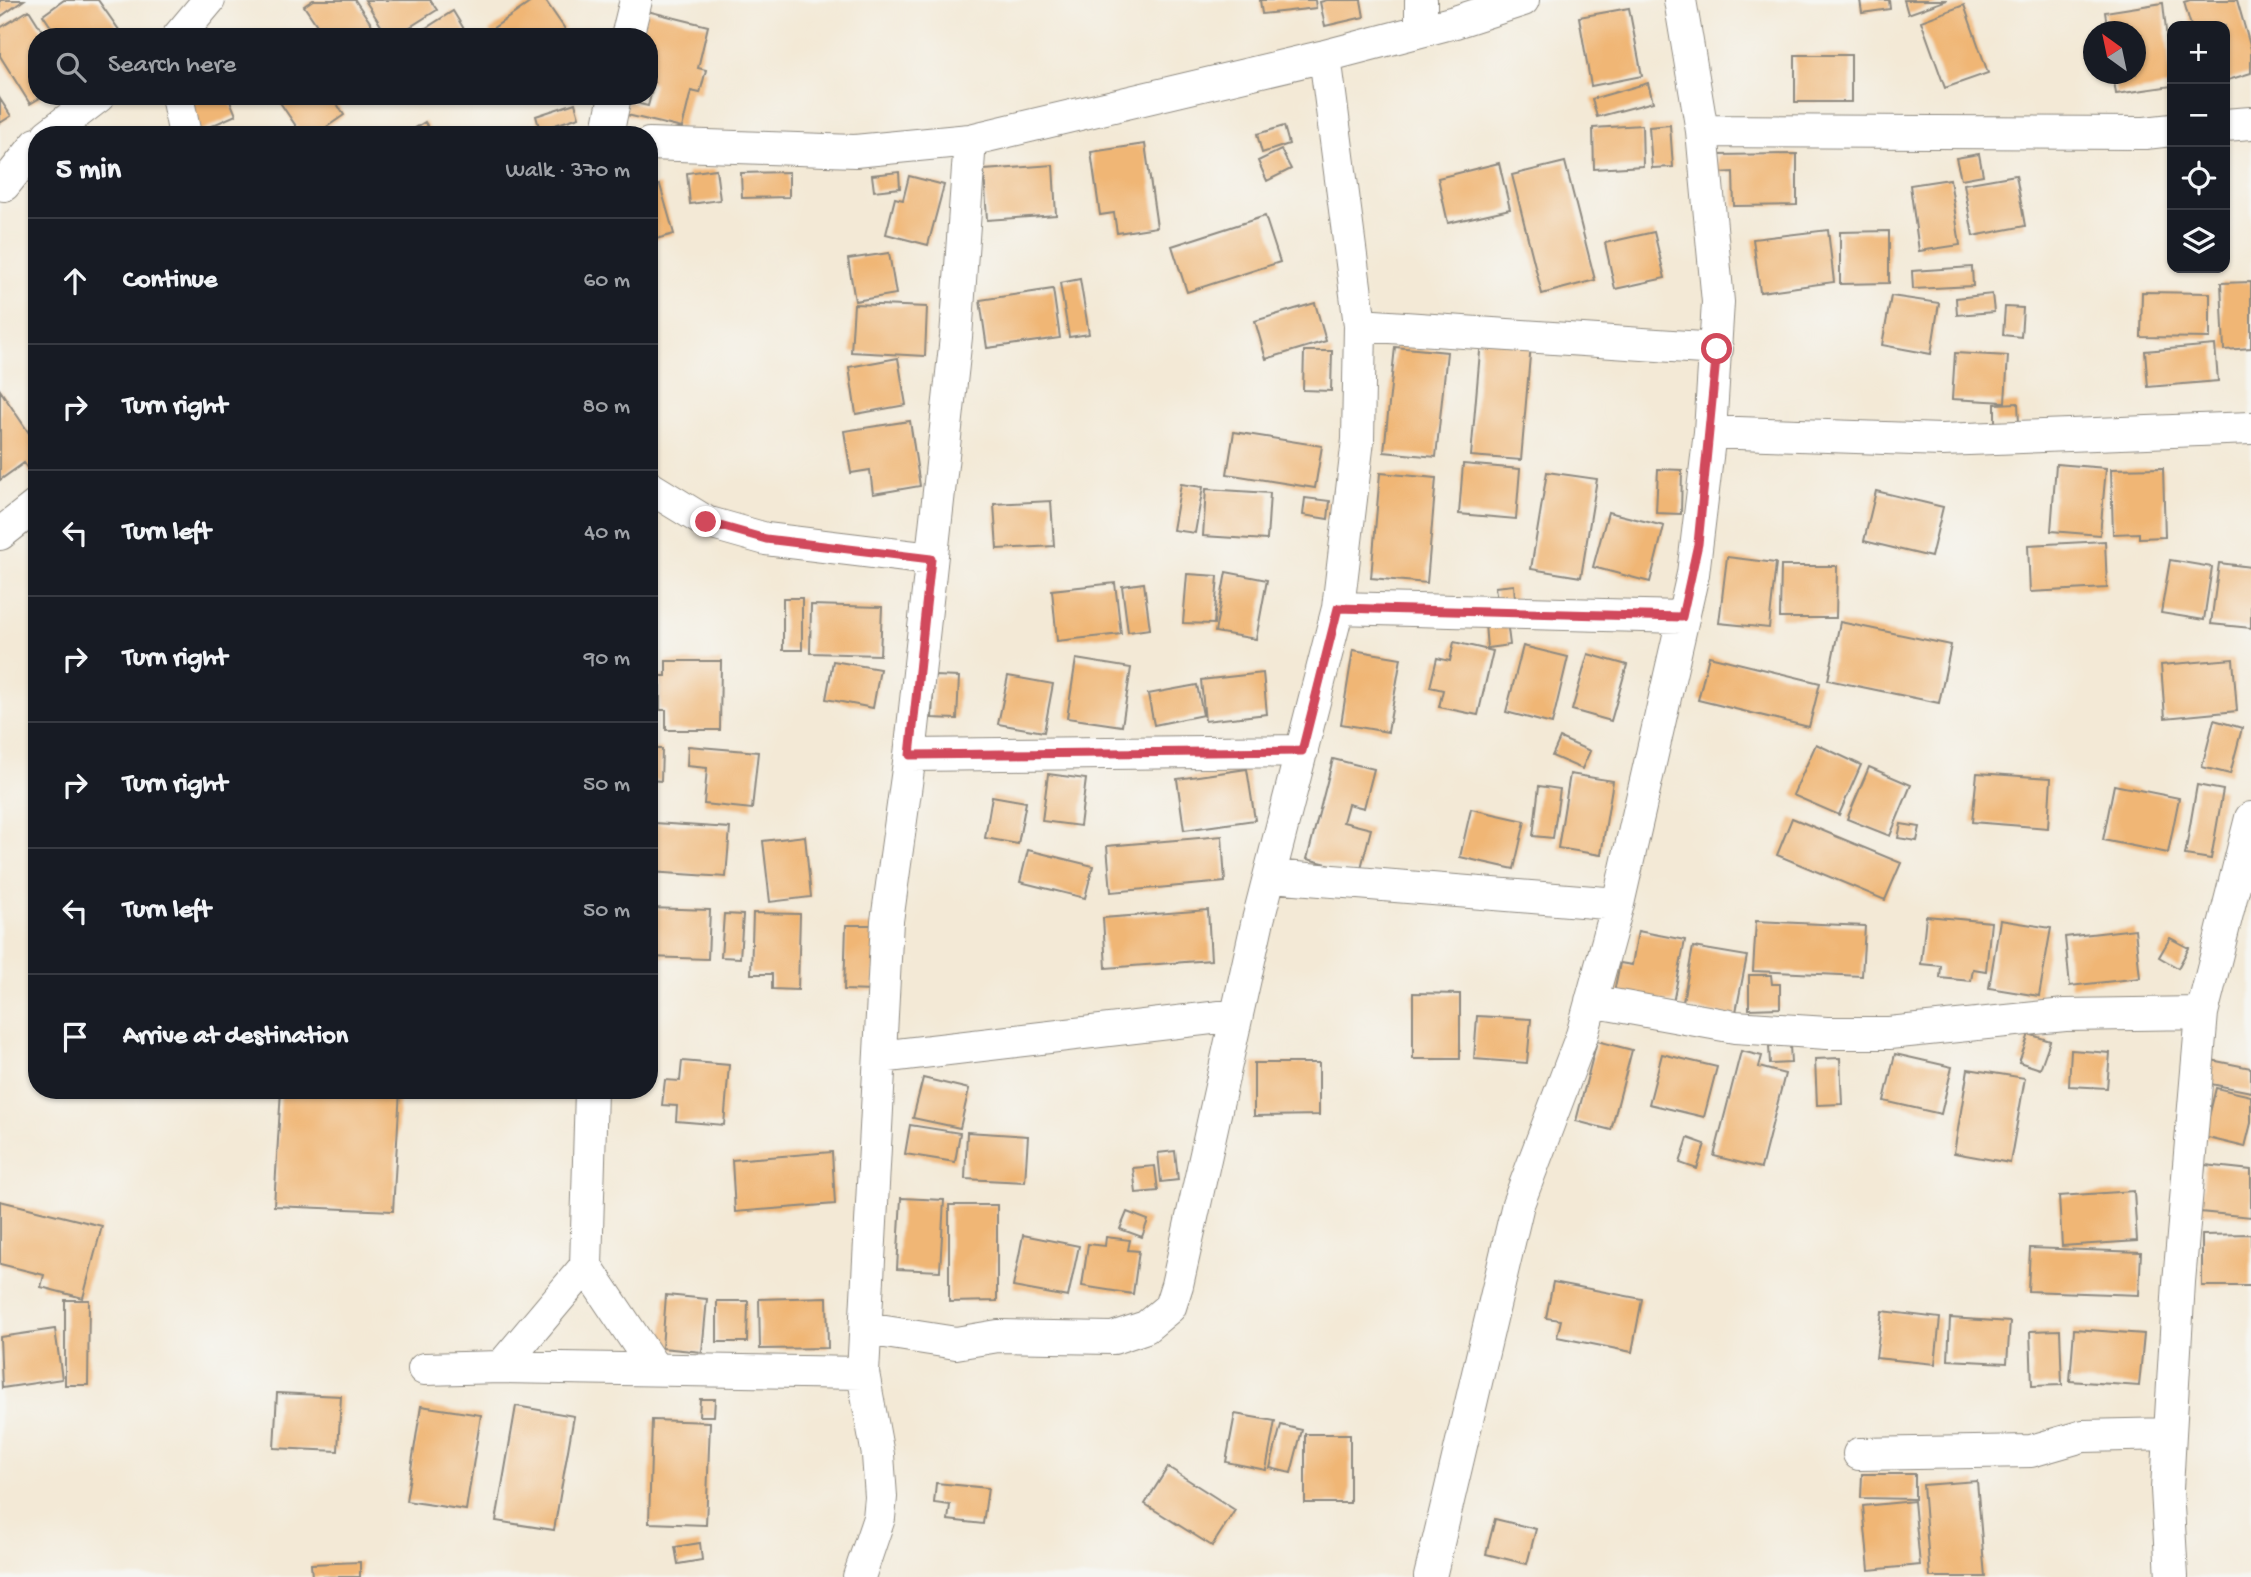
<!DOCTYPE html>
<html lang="en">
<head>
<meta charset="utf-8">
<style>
	body { margin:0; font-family:"Gochi Hand",sans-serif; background:#242831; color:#f1f3f6 }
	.controls { position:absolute; right:21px; top:21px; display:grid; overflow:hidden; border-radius:14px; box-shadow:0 2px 5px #0004 }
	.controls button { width:63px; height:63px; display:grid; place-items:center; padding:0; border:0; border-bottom:2px solid #363941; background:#171b24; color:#f1f3f6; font:35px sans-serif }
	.compass { position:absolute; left:2083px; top:21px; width:63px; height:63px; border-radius:50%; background:#171b24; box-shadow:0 2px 5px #0004; rotate:327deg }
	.stop { position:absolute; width:21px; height:21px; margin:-16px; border:5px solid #d1495b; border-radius:50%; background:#fff }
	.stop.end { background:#d1495b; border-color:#fff; box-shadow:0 2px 7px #0008 }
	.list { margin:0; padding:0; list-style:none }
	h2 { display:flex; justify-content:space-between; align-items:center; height:91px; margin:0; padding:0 28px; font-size:30px }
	h2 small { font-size:23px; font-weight:400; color:#9ea1a6 }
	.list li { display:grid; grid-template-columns:46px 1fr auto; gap:21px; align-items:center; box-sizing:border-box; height:126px; padding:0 28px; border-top:2px solid #363941 }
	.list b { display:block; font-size:26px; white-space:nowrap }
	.list em { font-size:23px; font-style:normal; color:#9ea1a6 }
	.icon { flex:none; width:38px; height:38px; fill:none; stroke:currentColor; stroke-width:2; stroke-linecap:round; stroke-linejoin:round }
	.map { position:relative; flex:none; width:2251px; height:1577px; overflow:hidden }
	.search { position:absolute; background:#171b24; box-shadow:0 2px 5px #0004; left:28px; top:28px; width:630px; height:77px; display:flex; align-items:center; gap:18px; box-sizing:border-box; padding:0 24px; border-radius:28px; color:#9ea1a6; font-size:26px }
	.panel { position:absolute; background:#171b24; box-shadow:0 2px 5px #0004; left:28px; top:126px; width:630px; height:973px; border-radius:28px }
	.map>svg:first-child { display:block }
</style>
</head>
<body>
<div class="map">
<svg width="2251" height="1577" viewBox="0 0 2251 1577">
	<rect width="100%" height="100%" fill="#f6f6f2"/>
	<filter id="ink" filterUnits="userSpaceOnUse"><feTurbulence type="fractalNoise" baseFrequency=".0143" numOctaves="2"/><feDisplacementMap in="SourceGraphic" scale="14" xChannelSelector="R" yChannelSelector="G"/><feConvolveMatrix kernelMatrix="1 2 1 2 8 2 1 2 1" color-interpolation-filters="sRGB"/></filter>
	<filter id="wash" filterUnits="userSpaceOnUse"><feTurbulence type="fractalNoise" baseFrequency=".00686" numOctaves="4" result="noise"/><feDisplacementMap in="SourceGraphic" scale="28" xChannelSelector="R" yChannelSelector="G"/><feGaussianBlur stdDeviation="1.57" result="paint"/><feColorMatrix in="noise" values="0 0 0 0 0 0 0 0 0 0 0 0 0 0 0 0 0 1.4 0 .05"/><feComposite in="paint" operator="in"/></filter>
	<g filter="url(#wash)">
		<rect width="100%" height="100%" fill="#f3e9d6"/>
		<g id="blocks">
			<path fill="#f0b674" d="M 0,0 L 24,0 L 0,17 Z
				M 64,0 L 98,0 L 124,37 L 58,37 L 43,15 Z
				M 313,0 L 355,0 L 380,37 L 325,37 L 304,6 Z
				M 365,0 L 430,0 L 437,10 L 394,37 L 388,37 Z
				M 534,0 L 545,0 L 565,29 L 554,37 L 493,37 L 489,31 Z
				M 1260,0 L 1315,0 L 1316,8 L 1262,14 Z
				M 1327,0 L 1361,0 L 1364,17 L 1325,26 L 1320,2 Z
				M 1860,0 L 1889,0 L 1890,9 L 1862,13 Z
				M 1904,0 L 1947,0 L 1908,14 Z
				M 2190,0 L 2237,0 L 2251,49 L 2251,73 L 2225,81 L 2225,26 L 2191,26 L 2184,2 Z
				M 2163,3 L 2172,86 L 2116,94 L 2113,74 L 2136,74 L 2136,32 L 2108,32 L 2105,12 Z
				M 1964,5 L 1988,73 L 1945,88 L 1921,21 Z
				M 1629,8 L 1642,76 L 1591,86 L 1579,17 Z
				M 29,10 L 46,37 L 37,37 L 37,96 L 43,96 L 30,104 L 0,56 L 0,28 Z
				M 453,11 L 467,34 L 463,37 L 412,37 Z
				M 647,11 L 708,26 L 698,68 L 706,70 L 700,93 L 691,91 L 682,128 L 623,114 L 627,101 L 648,106 L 654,83 L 649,82 L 649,37 L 640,37 Z
				M 1795,55 L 1851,55 L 1851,102 L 1795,102 Z
				M 1648,83 L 1653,102 L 1597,117 L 1592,99 Z
				M 185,96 L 228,96 L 236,115 L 200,131 Z
				M 280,96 L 332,96 L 344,115 L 315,135 L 302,135 L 277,98 Z
				M 0,99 L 11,116 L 0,123 Z
				M 575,103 L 579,117 L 540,130 L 536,116 Z
				M 425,122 L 433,135 L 404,135 Z
				M 1642,125 L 1643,166 L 1594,169 L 1593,128 Z
				M 1670,125 L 1673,167 L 1652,168 L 1649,127 Z
				M 1284,126 L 1289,144 L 1262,153 L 1257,134 Z
				M 1145,144 L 1157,227 L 1117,233 L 1114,213 L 1100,215 L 1091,152 Z
				M 1281,150 L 1291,169 L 1267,181 L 1258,161 Z
				M 1797,154 L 1797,205 L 1734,206 L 1733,172 L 1717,173 L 1717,155 Z
				M 1979,154 L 1983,175 L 1961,179 L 1956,158 Z
				M 1565,162 L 1595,280 L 1542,294 L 1512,175 Z
				M 1499,163 L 1510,209 L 1448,223 L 1438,178 Z
				M 1053,165 L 1056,215 L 987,220 L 984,170 Z
				M 716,169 L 720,200 L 690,204 L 687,173 Z
				M 789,172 L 789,197 L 742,198 L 741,173 Z
				M 899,172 L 900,188 L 874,191 L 872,175 Z
				M 2016,175 L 2025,226 L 1973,236 L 1964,184 Z
				M 909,176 L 944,185 L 928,245 L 886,234 L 895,198 L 903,200 Z
				M 1950,179 L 1960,245 L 1919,251 L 1910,185 Z
				M 660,185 L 674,234 L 649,241 L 649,188 Z
				M 1265,216 L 1280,262 L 1187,292 L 1172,246 Z
				M 1828,230 L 1834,282 L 1760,292 L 1753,239 Z
				M 1889,231 L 1889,283 L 1840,284 L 1840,232 Z
				M 1654,232 L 1665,278 L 1615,289 L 1605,243 Z
				M 889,253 L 896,294 L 855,301 L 848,259 Z
				M 1972,267 L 1973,286 L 1913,289 L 1912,271 Z
				M 1080,279 L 1089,334 L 1069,337 L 1060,283 Z
				M 2251,282 L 2251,348 L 2224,350 L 2221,283 Z
				M 1053,289 L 1060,338 L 987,348 L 980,300 Z
				M 2142,292 L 2210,293 L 2210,338 L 2141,337 Z
				M 1992,294 L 1994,312 L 1957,315 L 1956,298 Z
				M 1891,296 L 1939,303 L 1931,354 L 1882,345 Z
				M 1315,303 L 1326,341 L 1266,359 L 1255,321 Z
				M 854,304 L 927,307 L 925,356 L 851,352 Z
				M 2005,307 L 2023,308 L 2021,337 L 2003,335 Z
				M 1481,340 L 1531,344 L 1521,460 L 1471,456 Z
				M 2215,345 L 2218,381 L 2148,387 L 2145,351 Z
				M 1395,347 L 1447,352 L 1436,457 L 1384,452 Z
				M 1304,351 L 1332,351 L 1331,391 L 1303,390 Z
				M 1955,353 L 2008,356 L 2005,402 L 1952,399 Z
				M 898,358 L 906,405 L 856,414 L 849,367 Z
				M 0,390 L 37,445 L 37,474 L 33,477 L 24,463 L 0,480 Z
				M 2018,403 L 2019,423 L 1995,423 L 1995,404 Z
				M 910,421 L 920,486 L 873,494 L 870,470 L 851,473 L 844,431 Z
				M 1234,432 L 1322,446 L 1315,488 L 1227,474 Z
				M 1463,464 L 1520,469 L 1516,519 L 1459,514 Z
				M 2056,464 L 2106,468 L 2100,535 L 2051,531 Z
				M 2163,468 L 2165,537 L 2139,538 L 2139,533 L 2113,534 L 2111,469 Z
				M 1658,469 L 1682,470 L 1681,514 L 1656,513 Z
				M 1547,472 L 1597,479 L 1581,577 L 1531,569 Z
				M 1380,473 L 1436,478 L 1427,583 L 1371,578 Z
				M 1181,484 L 1203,487 L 1195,533 L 1173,530 Z
				M 1206,489 L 1270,493 L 1267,540 L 1203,536 Z
				M 1876,491 L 1943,507 L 1931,557 L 1864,541 Z
				M 1305,498 L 1330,501 L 1328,519 L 1303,515 Z
				M 1051,501 L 1054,546 L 997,549 L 994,504 Z
				M 1608,512 L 1664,526 L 1650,582 L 1593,567 Z
				M 2105,541 L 2107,588 L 2030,592 L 2028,545 Z
				M 1727,557 L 1776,563 L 1769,628 L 1719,623 Z
				M 2170,560 L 2212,567 L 2204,620 L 2161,613 Z
				M 2219,563 L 2251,567 L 2251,628 L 2211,624 Z
				M 1781,566 L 1837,566 L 1836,618 L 1780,618 Z
				M 1226,572 L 1267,580 L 1256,639 L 1215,632 Z
				M 1187,574 L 1218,576 L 1214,624 L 1183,623 Z
				M 1115,583 L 1121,634 L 1057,641 L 1052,590 Z
				M 1144,583 L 1150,629 L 1128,632 L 1122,586 Z
				M 1514,585 L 1515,599 L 1497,601 L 1495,587 Z
				M 783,598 L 802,598 L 802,650 L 783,650 Z
				M 811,605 L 882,607 L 880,655 L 810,653 Z
				M 1507,621 L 1510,645 L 1487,648 L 1485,624 Z
				M 1840,622 L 1951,645 L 1939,703 L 1828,680 Z
				M 1454,642 L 1493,651 L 1478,715 L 1439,707 L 1443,690 L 1430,687 L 1437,658 L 1450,661 Z
				M 1523,646 L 1568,657 L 1552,724 L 1506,712 Z
				M 1353,650 L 1401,658 L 1388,732 L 1341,724 Z
				M 1588,654 L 1627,665 L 1611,721 L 1572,710 Z
				M 1709,656 L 1820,683 L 1809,727 L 1698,700 Z
				M 1076,659 L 1131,668 L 1122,726 L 1067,718 Z
				M 2233,659 L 2237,711 L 2165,718 L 2161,665 Z
				M 666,661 L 721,661 L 720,730 L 666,730 L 666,710 L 660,710 L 660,676 L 666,676 Z
				M 833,661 L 880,669 L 873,708 L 826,699 Z
				M 1263,673 L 1267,714 L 1205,721 L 1201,680 Z
				M 934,676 L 959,677 L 957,719 L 932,718 Z
				M 1008,676 L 1053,684 L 1044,732 L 998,724 Z
				M 1197,685 L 1203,715 L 1154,725 L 1148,694 Z
				M 2214,720 L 2242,728 L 2230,774 L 2202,767 Z
				M 1560,738 L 1590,751 L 1582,769 L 1552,756 Z
				M 1816,744 L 1861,765 L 1839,815 L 1793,795 Z
				M 688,746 L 758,752 L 752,809 L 704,804 L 707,768 L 687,766 Z
				M 649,749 L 662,749 L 661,781 L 649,780 Z
				M 1333,759 L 1374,769 L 1364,808 L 1348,804 L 1343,822 L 1371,829 L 1360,872 L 1307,859 Z
				M 1869,767 L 1911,785 L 1890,836 L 1847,819 Z
				M 1247,769 L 1255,820 L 1184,830 L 1177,779 Z
				M 1977,773 L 2051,778 L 2048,828 L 1972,822 Z
				M 1048,774 L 1086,779 L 1080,826 L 1042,821 Z
				M 1570,774 L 1613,781 L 1601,855 L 1558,848 Z
				M 2114,785 L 2179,798 L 2168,853 L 2103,840 Z
				M 2197,785 L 2223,790 L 2211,859 L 2185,855 Z
				M 1539,786 L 1560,789 L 1553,838 L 1533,836 Z
				M 992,796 L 1026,802 L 1018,844 L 985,838 Z
				M 1471,809 L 1525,821 L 1514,869 L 1460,857 Z
				M 1792,818 L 1901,863 L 1885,900 L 1777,855 Z
				M 654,823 L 730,828 L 726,877 L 650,872 Z
				M 1901,824 L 1920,827 L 1917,841 L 1898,838 Z
				M 805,836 L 811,897 L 770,902 L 763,841 Z
				M 1222,836 L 1225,882 L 1111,892 L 1107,846 Z
				M 1028,850 L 1093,866 L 1085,898 L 1020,882 Z
				M 649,908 L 710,910 L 708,959 L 649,957 Z
				M 1208,910 L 1211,960 L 1106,968 L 1103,918 Z
				M 753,913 L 800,914 L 798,990 L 772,989 L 772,974 L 751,974 Z
				M 724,914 L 743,915 L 740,958 L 721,957 Z
				M 1926,916 L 1991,922 L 1986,971 L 1973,969 L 1971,981 L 1940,978 L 1941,966 L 1921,964 Z
				M 2000,920 L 2051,928 L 2039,996 L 1989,988 Z
				M 1756,921 L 1865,926 L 1862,976 L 1753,971 Z
				M 846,925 L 876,925 L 874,991 L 844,990 Z
				M 2135,929 L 2140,978 L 2070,986 L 2065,937 Z
				M 1638,931 L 1685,940 L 1673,1003 L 1614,992 L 1620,963 L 1632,965 Z
				M 2170,938 L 2189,948 L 2178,968 L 2159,957 Z
				M 1693,947 L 1747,956 L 1735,1017 L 1682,1007 Z
				M 1749,975 L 1771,975 L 1772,984 L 1780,984 L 1780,1008 L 1749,1009 Z
				M 1413,993 L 1460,994 L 1460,1059 L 1413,1059 Z
				M 1477,1016 L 1531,1019 L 1527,1063 L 1474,1059 Z
				M 2029,1034 L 2050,1041 L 2040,1069 L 2019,1062 Z
				M 1597,1041 L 1632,1050 L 1611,1130 L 1576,1121 Z
				M 1790,1045 L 1791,1063 L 1770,1064 L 1769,1046 Z
				M 2071,1050 L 2110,1053 L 2107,1088 L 2069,1086 Z
				M 1741,1051 L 1762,1056 L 1759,1067 L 1785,1074 L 1761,1168 L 1714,1156 Z
				M 1662,1054 L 1717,1067 L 1704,1117 L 1649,1104 Z
				M 1895,1054 L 1952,1067 L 1941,1114 L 1884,1101 Z
				M 1840,1058 L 1842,1104 L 1817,1105 L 1815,1059 Z
				M 2211,1060 L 2251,1068 L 2251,1092 L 2206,1083 Z
				M 682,1061 L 729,1065 L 724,1125 L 676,1121 L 677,1106 L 662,1105 L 665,1080 L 680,1081 Z
				M 1254,1063 L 1319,1063 L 1319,1115 L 1254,1116 Z
				M 1968,1069 L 2025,1078 L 2010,1163 L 1954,1153 Z
				M 923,1078 L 969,1089 L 960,1128 L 913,1118 Z
				M 2216,1088 L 2251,1096 L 2251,1123 L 2245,1147 L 2204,1137 Z
				M 281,1090 L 400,1090 L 393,1211 L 274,1206 Z
				M 910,1125 L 960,1133 L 955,1162 L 905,1154 Z
				M 967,1132 L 1028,1136 L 1025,1182 L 965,1179 Z
				M 1688,1138 L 1705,1144 L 1697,1169 L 1680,1163 Z
				M 1175,1151 L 1178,1180 L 1161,1182 L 1158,1153 Z
				M 832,1152 L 835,1204 L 735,1212 L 732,1160 Z
				M 2205,1165 L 2251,1170 L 2251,1217 L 2200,1212 Z
				M 1155,1166 L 1158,1191 L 1136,1193 L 1133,1168 Z
				M 2134,1191 L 2137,1241 L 2062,1246 L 2059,1196 Z
				M 901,1198 L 944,1200 L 940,1271 L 897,1269 Z
				M 0,1201 L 102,1226 L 83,1298 L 41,1287 L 44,1275 L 0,1264 Z
				M 949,1205 L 997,1205 L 997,1301 L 949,1302 Z
				M 1127,1212 L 1148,1220 L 1142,1237 L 1120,1229 Z
				M 2251,1234 L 2251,1286 L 2202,1286 L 2202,1235 Z
				M 1023,1235 L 1079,1246 L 1068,1297 L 1013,1287 Z
				M 1106,1237 L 1130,1240 L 1128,1250 L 1139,1251 L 1133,1294 L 1082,1286 L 1088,1244 L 1105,1246 Z
				M 2030,1248 L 2141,1252 L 2139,1295 L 2028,1291 Z
				M 1553,1282 L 1642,1299 L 1632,1352 L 1557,1337 L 1561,1320 L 1546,1318 Z
				M 666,1295 L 707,1299 L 702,1352 L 662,1348 Z
				M 827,1297 L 828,1348 L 760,1349 L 759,1299 Z
				M 65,1300 L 89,1300 L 88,1385 L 65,1385 Z
				M 717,1301 L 748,1301 L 747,1342 L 717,1342 Z
				M 1882,1311 L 1940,1318 L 1935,1364 L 1876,1358 Z
				M 1950,1318 L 2010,1322 L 2007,1363 L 1948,1360 Z
				M 55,1329 L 62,1379 L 2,1388 L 0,1337 Z
				M 2074,1329 L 2144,1334 L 2139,1386 L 2070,1381 Z
				M 2060,1330 L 2062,1385 L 2032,1386 L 2030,1331 Z
				M 277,1393 L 341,1396 L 338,1451 L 274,1448 Z
				M 700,1399 L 715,1399 L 714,1416 L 699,1416 Z
				M 421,1406 L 481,1415 L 466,1510 L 406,1501 Z
				M 516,1406 L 574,1416 L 554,1530 L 496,1521 Z
				M 1235,1414 L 1275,1421 L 1266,1470 L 1226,1462 Z
				M 652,1420 L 710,1422 L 706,1525 L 649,1523 Z
				M 1281,1425 L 1302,1430 L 1291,1473 L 1270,1468 Z
				M 1305,1434 L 1350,1434 L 1350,1503 L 1305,1503 Z
				M 1168,1467 L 1235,1510 L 1212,1546 L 1145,1504 Z
				M 1862,1474 L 1915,1474 L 1915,1499 L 1861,1498 Z
				M 1977,1481 L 1985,1577 L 1930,1577 L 1923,1485 Z
				M 936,1483 L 988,1488 L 983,1524 L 948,1520 L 950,1505 L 934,1503 Z
				M 1914,1501 L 1920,1565 L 1869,1570 L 1863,1506 Z
				M 1495,1519 L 1536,1529 L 1527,1564 L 1486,1554 Z
				M 700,1543 L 702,1560 L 678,1564 L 675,1547 Z
				M 360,1562 L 360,1577 L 312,1577 L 311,1564 Z"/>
		</g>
	</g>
	<g filter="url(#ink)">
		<use href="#blocks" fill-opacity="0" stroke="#8f8a80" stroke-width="2"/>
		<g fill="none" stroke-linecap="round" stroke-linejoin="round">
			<g stroke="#8f8a80" stroke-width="34">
				<path id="street" d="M 1421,0 L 1421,30
					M 178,37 L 209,0
					M 627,37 L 636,0
					M 177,96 L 185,135
					M 2225,125 L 2251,123
					M 1702,131 L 2145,133 L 2172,130
					M 48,135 L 99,96
					M 607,135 L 615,96
					M 649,144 L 855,151 L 970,140 L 1325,56 L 1455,22 L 1523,0
					M 4,185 L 37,144
					M 1360,325 L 1717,349
					M 1710,432 L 1942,440 L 2251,428
					M 649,487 L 706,522 L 766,539 L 931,559
					M 0,534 L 37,505
					M 1338,608 L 1682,617
					M 910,755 L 1302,751
					M 1271,876 L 1618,904
					M 1591,1001 L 1735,1027 L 1827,1033 L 1889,1033 L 2065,1015 L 2202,1013
					M 880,1057 L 1237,1015
					M 591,1090 L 586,1266 L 655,1369
					M 866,1329 L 956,1343 L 998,1336 L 1113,1338 L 1146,1327 L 1170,1307 L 1177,1285 L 1257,924 L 1338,608 L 1358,440 L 1360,325 L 1325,56
					M 501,1367 L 586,1266
					M 424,1369 L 501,1367 L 863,1373
					M 1859,1454 L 2031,1451 L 2083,1436 L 2170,1434
					M 859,1577 L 879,1518 L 881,1497 L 878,1455 L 863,1373 L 887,921 L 910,755 L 956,337 L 970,140
					M 1430,1577 L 1518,1204 L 1582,1035 L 1618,904 L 1693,574 L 1710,432 L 1718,302 L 1702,131 L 1680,0
					M 2172,1577 L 2167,1489 L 2170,1434 L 2179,1282 L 2202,1013 L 2251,818"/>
			</g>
			<use href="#street" stroke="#fff" stroke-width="32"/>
		</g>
	</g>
	<g fill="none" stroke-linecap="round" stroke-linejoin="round" filter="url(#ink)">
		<path stroke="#d1495b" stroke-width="9" d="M 706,522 L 766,539 L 931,559 L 910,755 L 1302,751 L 1338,608 L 1682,617 L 1698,544 L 1717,349"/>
	</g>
</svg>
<div class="controls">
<button>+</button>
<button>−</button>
<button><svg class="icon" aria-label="locate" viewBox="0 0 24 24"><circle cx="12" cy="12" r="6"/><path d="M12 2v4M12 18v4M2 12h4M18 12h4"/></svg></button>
<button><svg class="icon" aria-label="layers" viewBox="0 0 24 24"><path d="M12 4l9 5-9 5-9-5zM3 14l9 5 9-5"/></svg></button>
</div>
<svg class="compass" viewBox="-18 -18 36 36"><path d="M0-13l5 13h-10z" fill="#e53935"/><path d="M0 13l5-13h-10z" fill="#9ea1a6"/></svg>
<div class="stop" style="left:1717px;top:349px"></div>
<div class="stop end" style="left:706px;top:522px"></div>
<div class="search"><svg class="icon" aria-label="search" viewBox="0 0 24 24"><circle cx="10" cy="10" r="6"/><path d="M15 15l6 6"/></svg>Search here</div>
<section class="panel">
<h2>5 min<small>Walk · 370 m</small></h2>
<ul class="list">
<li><svg class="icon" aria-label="ahead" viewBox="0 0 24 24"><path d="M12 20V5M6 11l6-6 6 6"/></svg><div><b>Continue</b></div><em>60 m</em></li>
<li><svg class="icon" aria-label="right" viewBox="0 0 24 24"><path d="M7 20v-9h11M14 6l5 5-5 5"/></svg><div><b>Turn right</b></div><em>80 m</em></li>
<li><svg class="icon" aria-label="left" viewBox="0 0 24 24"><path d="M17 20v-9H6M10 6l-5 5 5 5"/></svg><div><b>Turn left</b></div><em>40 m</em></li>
<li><svg class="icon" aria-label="right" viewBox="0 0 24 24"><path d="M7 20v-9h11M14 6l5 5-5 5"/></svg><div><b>Turn right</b></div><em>90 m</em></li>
<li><svg class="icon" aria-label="right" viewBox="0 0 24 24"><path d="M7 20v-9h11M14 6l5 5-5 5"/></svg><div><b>Turn right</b></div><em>50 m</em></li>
<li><svg class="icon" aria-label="left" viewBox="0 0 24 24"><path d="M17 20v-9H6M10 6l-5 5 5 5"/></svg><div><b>Turn left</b></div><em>50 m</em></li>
<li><svg class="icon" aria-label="arrive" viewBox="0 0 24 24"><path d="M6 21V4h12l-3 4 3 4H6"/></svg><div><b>Arrive at destination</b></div></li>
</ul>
</section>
</div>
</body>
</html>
